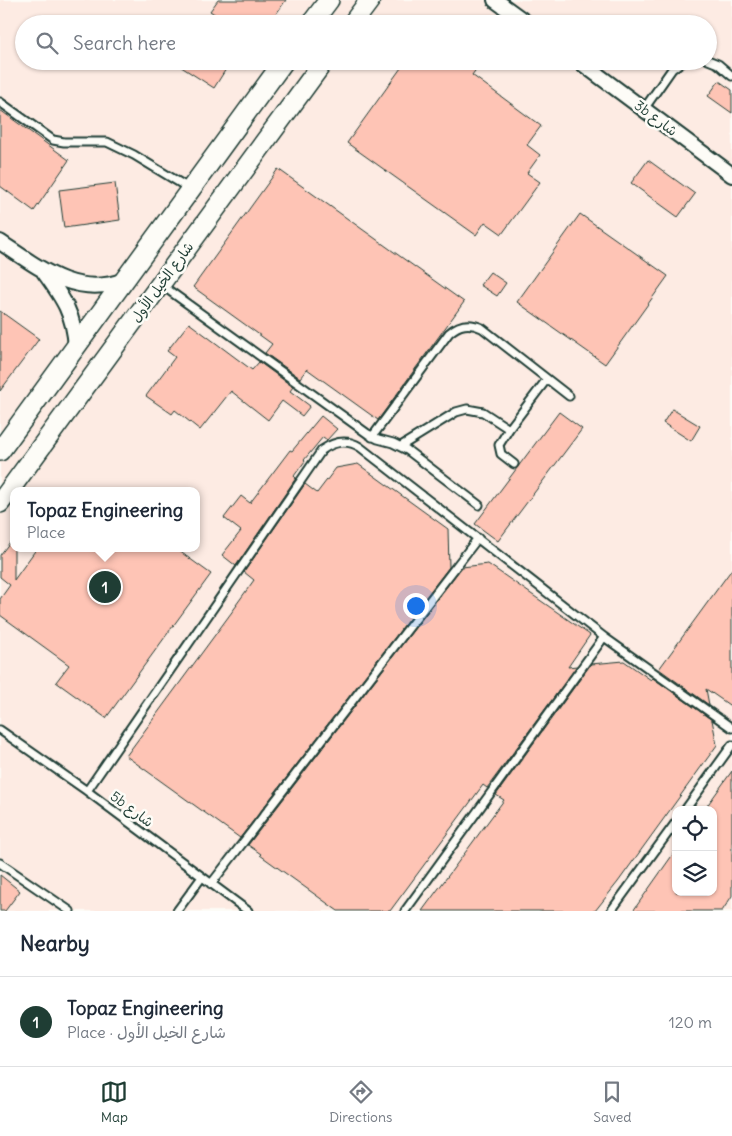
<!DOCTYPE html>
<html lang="en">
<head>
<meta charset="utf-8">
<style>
	body { margin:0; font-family:Delius,"Playpen Sans Arabic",sans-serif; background:#f6f6f7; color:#1f2937 }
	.controls { position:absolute; right:15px; bottom:15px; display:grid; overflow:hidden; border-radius:10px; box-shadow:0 1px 4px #0004 }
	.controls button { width:45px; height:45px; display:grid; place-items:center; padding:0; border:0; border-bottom:1px solid #e0e1e3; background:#fff; color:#1f2937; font:25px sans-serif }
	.you { position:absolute; left:415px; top:605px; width:18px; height:18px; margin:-12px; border:4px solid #fff; border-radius:50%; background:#1a73e8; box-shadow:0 0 0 8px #1a73e833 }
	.badge { display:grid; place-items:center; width:32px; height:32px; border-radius:50%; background:#1f3d34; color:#fff; font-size:16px; font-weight:700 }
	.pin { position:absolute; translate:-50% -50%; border:2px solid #fff; box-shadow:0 1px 5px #0006 }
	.popup { position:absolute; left:10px; top:487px; width:190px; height:65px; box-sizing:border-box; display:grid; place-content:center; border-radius:10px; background:#fff; filter:drop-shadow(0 1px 4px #0005); font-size:16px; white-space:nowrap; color:#747a83 }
	.popup b { font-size:19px; color:#1f2937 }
	.popup::after { content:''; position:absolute; left:50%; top:100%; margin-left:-10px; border:10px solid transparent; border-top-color:#fff }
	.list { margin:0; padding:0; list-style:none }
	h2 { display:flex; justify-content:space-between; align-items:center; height:65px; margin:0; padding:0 20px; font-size:21px }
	h2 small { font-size:16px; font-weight:400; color:#747a83 }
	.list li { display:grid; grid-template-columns:32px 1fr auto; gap:15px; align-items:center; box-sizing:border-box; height:90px; padding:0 20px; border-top:1px solid #e0e1e3 }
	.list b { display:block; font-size:19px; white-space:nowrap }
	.list p { margin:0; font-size:16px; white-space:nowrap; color:#747a83 }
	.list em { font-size:16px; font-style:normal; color:#747a83 }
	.icon { flex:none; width:28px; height:28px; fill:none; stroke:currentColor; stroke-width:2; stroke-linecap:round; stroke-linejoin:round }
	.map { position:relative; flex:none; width:732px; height:911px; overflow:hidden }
	.search { position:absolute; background:#fff; box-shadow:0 1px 4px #0004; left:15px; right:15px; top:15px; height:55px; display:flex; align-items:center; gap:12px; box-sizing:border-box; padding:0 18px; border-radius:28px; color:#747a83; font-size:19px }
	.sheet { height:155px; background:#fff }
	nav { display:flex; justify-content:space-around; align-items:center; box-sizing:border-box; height:70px; border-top:1px solid #e0e1e3; background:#fff; font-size:14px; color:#747a83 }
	nav a { display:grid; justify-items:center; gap:2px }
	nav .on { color:#1f3d34 }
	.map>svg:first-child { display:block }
</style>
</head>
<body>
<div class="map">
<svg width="732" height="911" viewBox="0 0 732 911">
	<rect width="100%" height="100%" fill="#fdfcf7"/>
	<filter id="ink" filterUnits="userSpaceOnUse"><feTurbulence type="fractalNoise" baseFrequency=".02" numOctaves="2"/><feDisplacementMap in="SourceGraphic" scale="10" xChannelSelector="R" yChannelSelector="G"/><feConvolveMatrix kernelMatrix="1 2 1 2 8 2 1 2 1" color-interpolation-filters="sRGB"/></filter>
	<g filter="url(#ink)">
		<path fill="#fdebe3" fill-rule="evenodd" d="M 0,0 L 732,0 L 732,911 L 0,911 ZM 24,24 L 708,24 L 708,61 L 24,61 ZM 14,491 L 196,491 L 196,548 L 14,548 ZM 676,810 L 713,810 L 713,892 L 676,892 Z"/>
		<path fill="#fec4b5" stroke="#1f3d34" d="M 218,0 L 286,0 L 269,24 L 258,24 L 243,14 L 237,24 L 229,24 L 210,11 Z
			M 172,61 L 213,61 L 226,69 L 214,88 Z
			M 406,61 L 482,61 L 472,75 L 541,126 L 527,145 L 540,155 L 527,173 L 540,182 L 502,234 L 485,222 L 476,235 L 347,143 Z
			M 719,81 L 732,90 L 732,113 L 708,96 Z
			M 0,110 L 69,160 L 34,211 L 0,186 Z
			M 648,160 L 695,194 L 678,217 L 631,183 Z
			M 278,169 L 464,302 L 378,420 L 307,369 L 300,378 L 265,353 L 272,344 L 193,287 Z
			M 115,183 L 120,220 L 64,228 L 59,190 Z
			M 580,214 L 668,276 L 605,364 L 517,302 Z
			M 490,272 L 506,283 L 497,296 L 480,285 Z
			M 0,311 L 39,339 L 0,391 Z
			M 189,323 L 252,370 L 259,362 L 293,387 L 290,391 L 310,406 L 302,416 L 282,401 L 268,420 L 231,391 L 200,430 L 175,410 L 172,414 L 146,396 L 175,357 L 167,351 Z
			M 672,409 L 700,426 L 691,441 L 663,423 Z
			M 559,412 L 582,429 L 498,541 L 475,524 Z
			M 321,416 L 337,429 L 327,440 L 323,437 L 304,460 L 305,461 L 294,476 L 296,478 L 236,566 L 222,555 L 241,531 L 224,518 L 241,496 L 250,503 L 290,450 L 292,451 Z
			M 358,464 L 448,529 L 449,567 L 240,838 L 126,756 L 237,605 L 236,605 L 254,580 L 244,572 L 305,484 L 317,493 L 336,468 Z
			M 14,537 L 14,580 L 37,548 L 175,548 L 211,574 L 106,718 L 56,682 L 69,665 L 0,615 L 0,599 L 10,585 L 0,577 L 0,555 Z
			M 488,564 L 590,635 L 568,667 L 577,666 L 487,788 L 483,785 L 390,911 L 338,911 L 260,855 L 261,854 L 248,845 L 462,567 Z
			M 732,569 L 732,707 L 706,689 L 709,705 L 659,669 Z
			M 624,661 L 651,680 L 653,678 L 712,720 L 717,745 L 618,882 L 595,911 L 422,911 L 504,800 L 496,795 L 591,664 Z
			M 732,771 L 732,896 L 722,911 L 633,911 L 676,850 L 676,892 L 713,892 L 713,810 L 704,810 Z
			M 0,875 L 20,891 L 5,911 L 0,911 Z"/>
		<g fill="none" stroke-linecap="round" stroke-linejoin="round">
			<g stroke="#1f3d34" stroke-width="11">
				<path id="lane" d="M 708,60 L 718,64 L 732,76
					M 0,102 L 53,140 L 64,142 L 107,142 L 134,155 L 190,189
					M 644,109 L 672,69 L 683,61
					M 160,284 L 368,434 L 378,439 L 393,443 L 407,450 L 479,505
					M 372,437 L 449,333 C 459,324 469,322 482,328 L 569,396
					M 401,446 L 456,412 L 467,409 L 483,412 L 509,429
					M 514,464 L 501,454 L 499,445 L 509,429 L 547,379
					M 0,730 L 87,791 L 248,911
					M 87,791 L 322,450 C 335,441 347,439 360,447 L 604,637 L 732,728
					M 685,810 L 732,745
					M 0,863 L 70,911
					M 211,884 L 478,538
					M 177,911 L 202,877
					M 405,911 L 604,637
					M 611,911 L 676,822"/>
			</g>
			<g stroke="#1f3d34" stroke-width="18">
				<path id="street" d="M 495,0 L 528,24
					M 579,61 L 732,175
					M 0,242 C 38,267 76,299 124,280
					M 44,272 C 63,298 74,314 76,347"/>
			</g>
			<g stroke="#1f3d34" stroke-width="22">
				<path id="secondary" d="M 311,24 L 329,0
					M 352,24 L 370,0
					M 0,451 L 284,61
					M 0,503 L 324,61"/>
			</g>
			<use href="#lane" stroke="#fdfcf7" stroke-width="7"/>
			<use href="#street" stroke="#fdfcf7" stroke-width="14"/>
			<use href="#secondary" stroke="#fdfcf7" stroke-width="19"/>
		</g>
	</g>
	<g text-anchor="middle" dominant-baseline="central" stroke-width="5" stroke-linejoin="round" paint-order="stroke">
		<g font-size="14" fill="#1f3d34" stroke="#fdfcf7">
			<text transform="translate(656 118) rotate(37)">3b شارع</text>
			<text transform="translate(162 282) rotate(-54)">شارع الخيل الأول</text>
			<text transform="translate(132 809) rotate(37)">5b شارع</text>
		</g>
	</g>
</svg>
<div class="controls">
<button><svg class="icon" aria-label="locate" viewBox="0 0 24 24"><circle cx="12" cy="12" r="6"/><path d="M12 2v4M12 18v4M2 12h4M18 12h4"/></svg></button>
<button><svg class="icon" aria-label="layers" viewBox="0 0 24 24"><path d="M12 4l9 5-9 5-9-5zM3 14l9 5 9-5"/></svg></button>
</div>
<div class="you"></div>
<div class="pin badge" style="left:105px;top:587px">1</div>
<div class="popup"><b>Topaz Engineering</b>Place</div>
<div class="search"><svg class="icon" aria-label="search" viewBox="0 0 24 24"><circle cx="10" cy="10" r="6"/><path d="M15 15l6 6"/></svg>Search here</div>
</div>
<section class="sheet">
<h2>Nearby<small></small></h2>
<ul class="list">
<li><span class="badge">1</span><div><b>Topaz Engineering</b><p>Place · شارع الخيل الأول</p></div><em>120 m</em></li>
</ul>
</section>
<nav>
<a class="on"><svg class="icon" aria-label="map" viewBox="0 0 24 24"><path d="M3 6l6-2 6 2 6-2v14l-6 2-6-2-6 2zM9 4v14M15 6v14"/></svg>Map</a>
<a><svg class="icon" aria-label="directions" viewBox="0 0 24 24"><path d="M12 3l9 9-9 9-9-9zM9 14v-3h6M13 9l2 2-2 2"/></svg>Directions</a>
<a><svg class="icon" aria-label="saved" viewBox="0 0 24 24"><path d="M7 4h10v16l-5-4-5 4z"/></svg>Saved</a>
</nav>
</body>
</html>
